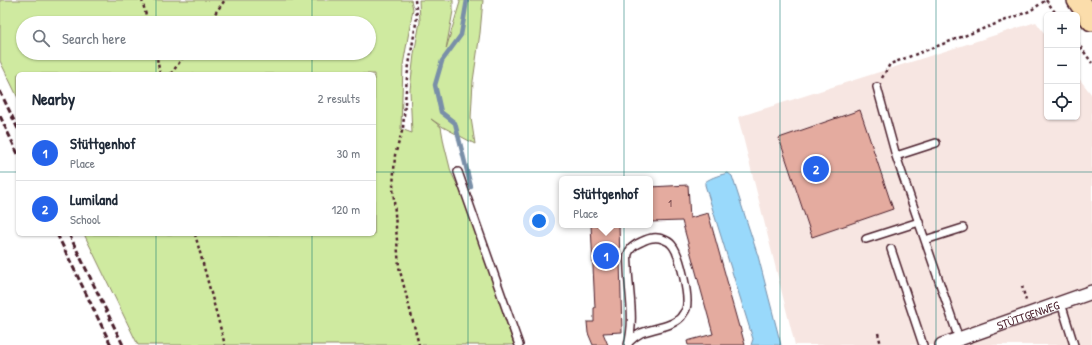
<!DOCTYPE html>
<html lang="en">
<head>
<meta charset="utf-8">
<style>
	body { margin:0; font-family:"Patrick Hand",sans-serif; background:#f2f2f3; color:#1f2937 }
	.controls { position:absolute; right:12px; top:12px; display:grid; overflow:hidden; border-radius:6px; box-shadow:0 1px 3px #0004 }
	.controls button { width:36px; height:36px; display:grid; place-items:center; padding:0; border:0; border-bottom:1px solid #e0e1e3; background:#fff; color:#1f2937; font:20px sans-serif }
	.you { position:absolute; left:539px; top:221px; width:14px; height:14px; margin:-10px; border:3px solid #fff; border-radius:50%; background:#1a73e8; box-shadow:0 0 0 6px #1a73e833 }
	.badge { display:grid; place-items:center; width:26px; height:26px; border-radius:50%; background:#2563eb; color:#fff; font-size:13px; font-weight:700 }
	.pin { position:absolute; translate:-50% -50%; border:2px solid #fff; box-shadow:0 1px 4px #0006 }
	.popup { position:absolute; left:559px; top:176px; width:94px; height:52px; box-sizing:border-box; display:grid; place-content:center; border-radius:6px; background:#fff; filter:drop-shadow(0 1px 3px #0005); font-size:13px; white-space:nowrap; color:#747a83 }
	.popup b { font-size:15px; color:#1f2937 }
	.popup::after { content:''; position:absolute; left:50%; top:100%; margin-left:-8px; border:8px solid transparent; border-top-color:#fff }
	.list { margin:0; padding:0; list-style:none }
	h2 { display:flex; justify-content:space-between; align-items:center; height:52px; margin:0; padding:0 16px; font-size:17px }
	h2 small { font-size:13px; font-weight:400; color:#747a83 }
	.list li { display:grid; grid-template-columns:26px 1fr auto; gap:12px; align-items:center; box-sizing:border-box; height:56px; padding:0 16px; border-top:1px solid #e0e1e3 }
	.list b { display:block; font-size:15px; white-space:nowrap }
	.list p { margin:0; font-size:13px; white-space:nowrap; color:#747a83 }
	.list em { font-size:13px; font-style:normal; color:#747a83 }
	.icon { flex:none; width:22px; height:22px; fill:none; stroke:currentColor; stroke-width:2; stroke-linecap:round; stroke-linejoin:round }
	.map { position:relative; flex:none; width:1092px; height:345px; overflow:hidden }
	.search { position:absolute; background:#fff; box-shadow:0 1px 3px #0004; left:16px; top:16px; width:360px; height:44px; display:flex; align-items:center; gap:10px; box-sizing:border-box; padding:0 14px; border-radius:22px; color:#747a83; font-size:15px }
	.panel { position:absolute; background:#fff; box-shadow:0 1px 3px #0004; left:16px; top:72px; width:360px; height:164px; border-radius:6px }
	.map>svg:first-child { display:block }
</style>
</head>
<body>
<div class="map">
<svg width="1092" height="345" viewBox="0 0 1092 345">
	<rect width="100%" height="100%" fill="#fff"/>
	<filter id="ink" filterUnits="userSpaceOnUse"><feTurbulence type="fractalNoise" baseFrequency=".025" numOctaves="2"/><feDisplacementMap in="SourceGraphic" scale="8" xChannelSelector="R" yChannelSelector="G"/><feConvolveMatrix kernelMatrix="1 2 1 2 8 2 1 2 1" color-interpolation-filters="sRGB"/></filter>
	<g filter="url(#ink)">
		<path fill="#f7e6e2" d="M 1036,22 L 1047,37 L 1047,117 L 1077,117 L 1077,76 L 1092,95 L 1092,345 L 795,345 L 738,117 Z"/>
		<path fill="#cfeaa0" stroke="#8c8466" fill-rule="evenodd" d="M 0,0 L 411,0 L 413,9 L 403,65 L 401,129 L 412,133 L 410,90 L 414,54 L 420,22 L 419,0 L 453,0 L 453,11 L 446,49 L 460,2 L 459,0 L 483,0 L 480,33 L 473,81 L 471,118 L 475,144 L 443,127 L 431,119 L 441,127 L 444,144 L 451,172 L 467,205 L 514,345 L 138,345 L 84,234 L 374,234 L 374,74 L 18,74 L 18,98 L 0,61 ZM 23,23 L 369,23 L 369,53 L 23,53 Z"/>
		<path fill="#99d9fb" stroke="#798fa8" d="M 728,173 L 732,176 L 758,256 L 781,345 L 751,345 L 753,339 L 705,185 L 705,182 C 712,177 720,175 728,173 Z"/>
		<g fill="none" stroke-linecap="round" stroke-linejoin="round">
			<path stroke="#798fa8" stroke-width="4.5" d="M 467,0 L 461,35 L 442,61 L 435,85 L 441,112 L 455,123 L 471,187"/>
		</g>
		<path fill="#e4ab9f" stroke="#4a1f2b" d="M 860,110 L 893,209 L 812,237 L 779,138 Z
			M 688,185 L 690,218 L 708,213 L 729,288 L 728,288 L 739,327 L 740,327 L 745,345 L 688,345 L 687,341 L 713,334 L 682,221 L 650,222 L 650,187 Z
			M 591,225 L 619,225 L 622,332 L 603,333 L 608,345 L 593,345 L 588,333 L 587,322 L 594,322 L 594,308 L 595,308 Z"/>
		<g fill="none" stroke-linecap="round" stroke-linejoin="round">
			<g stroke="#4a1f2b" stroke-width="10">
				<path id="lane" d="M 877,87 L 896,156 L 959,339
					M 896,156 L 936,143
					M 458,172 L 519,345
					M 866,239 L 919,222
					M 925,240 L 963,228
					M 891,249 L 923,345
					M 1061,303 L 1074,345
					M 628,345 C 635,320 629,294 628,269 C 628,264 627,258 628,254 C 630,248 636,244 641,242 C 645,240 649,238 653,238 C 659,237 668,240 672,245 C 680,254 690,298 686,309 C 685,312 682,315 681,317 C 672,327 653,328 641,333 C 637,335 633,338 629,342"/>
			</g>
			<g stroke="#4a1f2b" stroke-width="16">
				<g id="street">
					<path id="s1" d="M 942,345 L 1092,292"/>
				</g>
			</g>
			<g stroke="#4a1f2b" stroke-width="24">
				<path id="primary" d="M 1078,0 L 1092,20"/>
			</g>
			<path stroke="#4a1f2b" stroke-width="2.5" stroke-dasharray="3 3" stroke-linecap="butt" d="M 142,0 L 148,23
				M 415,0 L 417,17 L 407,77 L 403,128 L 395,155 L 393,187 L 399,267 L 419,345
				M 1046,0 L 1057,15
				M 208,23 L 225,0
				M 1077,42 L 1092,63
				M 156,53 L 160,74
				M 171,74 L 186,53
				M 882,78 L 890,64 L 1030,11 L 1046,0
				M 195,234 L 225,345
				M 1022,286 L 1026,301
				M 878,333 L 881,345"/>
			<use href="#lane" stroke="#fff" stroke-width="7"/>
			<use href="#street" stroke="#fff" stroke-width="13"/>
			<use href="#primary" stroke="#fbddab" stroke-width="21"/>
			<path stroke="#4a1f2b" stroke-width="3" stroke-dasharray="6 3" stroke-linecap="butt" d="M 0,91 L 18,129
				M 0,116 L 18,154
				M 57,234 L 111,345
				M 69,234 L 123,345"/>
		</g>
	</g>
	<path fill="none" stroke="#0f766e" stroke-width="1" stroke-opacity="0.55" d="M 156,0 L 156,23M 312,0 L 312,23M 468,0 L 468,345M 624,0 L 624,345M 780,0 L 780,345M 936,0 L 936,345M 156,53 L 156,74M 312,53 L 312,74M 0,172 L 18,172M 374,172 L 1092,172M 156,234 L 156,345M 312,234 L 312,345"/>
	<g text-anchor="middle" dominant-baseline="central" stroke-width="3.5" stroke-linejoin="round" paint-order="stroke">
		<g font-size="10" fill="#704248">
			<text x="670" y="203">1</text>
		</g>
		<g font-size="12" fill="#4a1f2b" stroke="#fff">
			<text stroke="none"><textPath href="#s1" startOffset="91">STÜTTGENWEG</textPath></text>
		</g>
	</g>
</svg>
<div class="controls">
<button>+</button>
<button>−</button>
<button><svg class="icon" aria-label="locate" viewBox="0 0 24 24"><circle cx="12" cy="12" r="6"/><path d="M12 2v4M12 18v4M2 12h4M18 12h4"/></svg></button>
</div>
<div class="you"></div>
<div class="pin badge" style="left:606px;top:256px">1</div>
<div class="popup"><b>Stüttgenhof</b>Place</div>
<div class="pin badge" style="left:816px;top:169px">2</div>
<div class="search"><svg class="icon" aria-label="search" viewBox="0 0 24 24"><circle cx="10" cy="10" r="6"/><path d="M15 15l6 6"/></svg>Search here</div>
<section class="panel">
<h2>Nearby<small>2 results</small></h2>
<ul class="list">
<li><span class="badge">1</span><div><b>Stüttgenhof</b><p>Place</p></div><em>30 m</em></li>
<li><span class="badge">2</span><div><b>Lumiland</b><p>School</p></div><em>120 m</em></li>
</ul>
</section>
</div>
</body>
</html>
